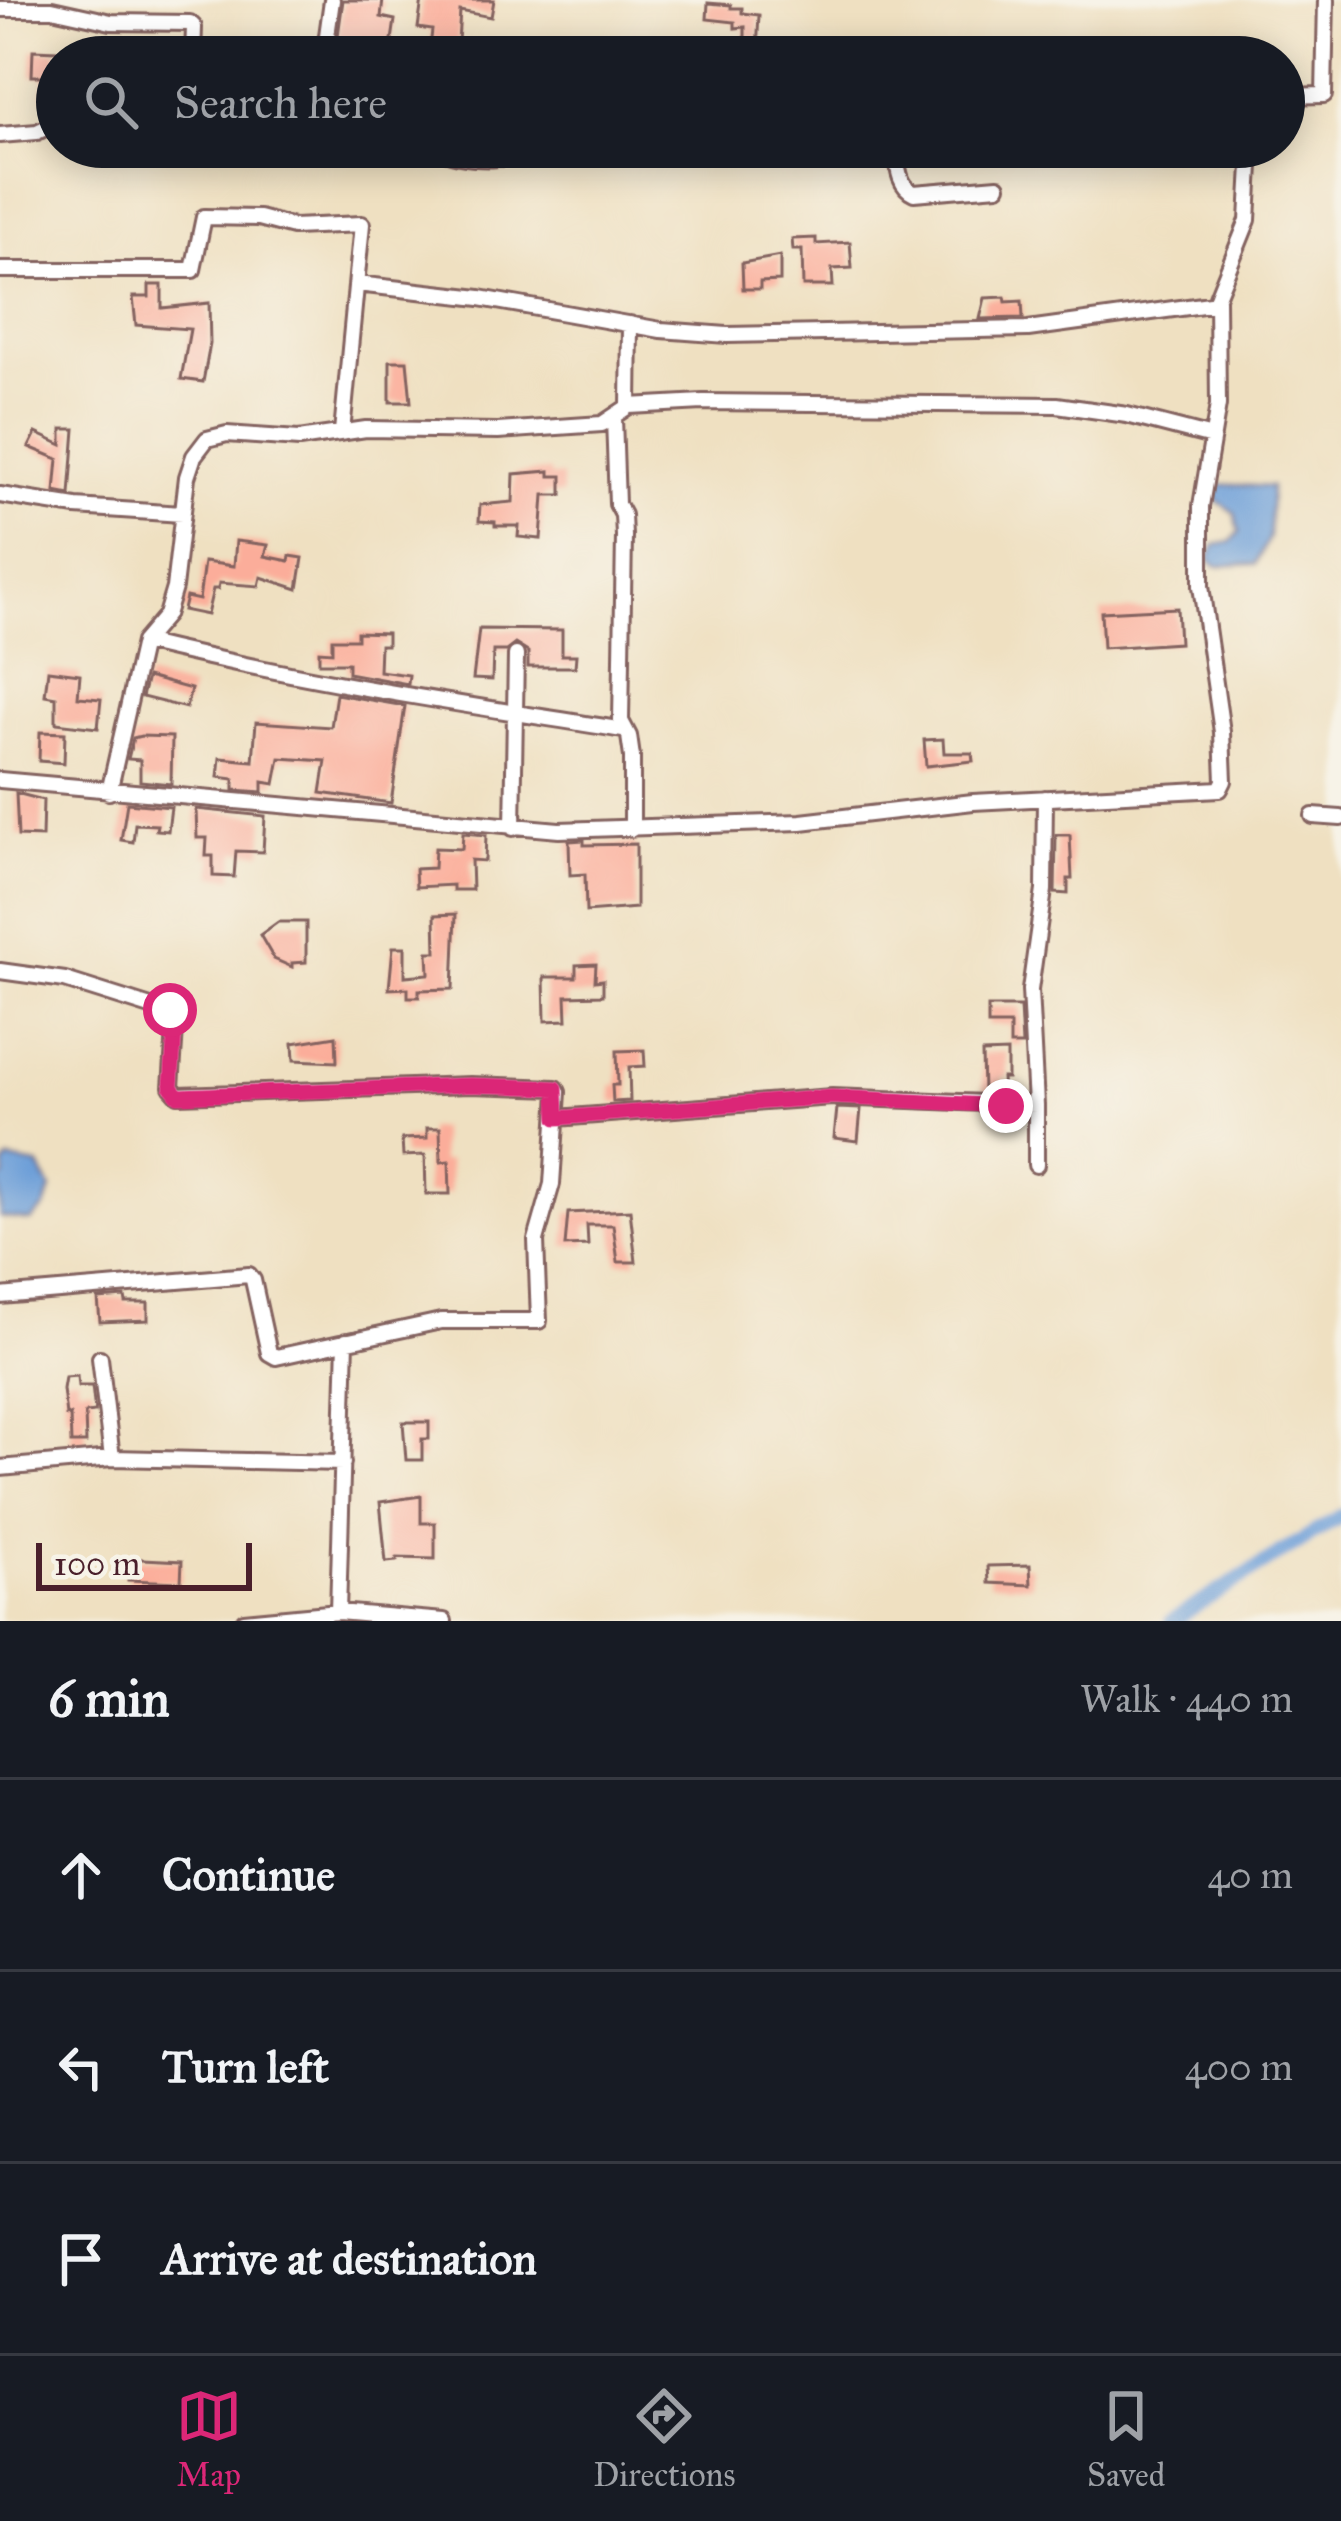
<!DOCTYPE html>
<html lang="en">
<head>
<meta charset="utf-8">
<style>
	body { margin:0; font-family:"IM FELL Great Primer",serif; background:#20242c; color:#f1f3f6 }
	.scale { position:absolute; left:36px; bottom:30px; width:216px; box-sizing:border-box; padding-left:12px; border:6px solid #4a1f2b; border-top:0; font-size:33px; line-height:42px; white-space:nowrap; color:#4a1f2b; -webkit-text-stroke:9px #f7f3e8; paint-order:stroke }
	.stop { position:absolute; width:36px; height:36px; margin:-27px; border:9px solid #db2777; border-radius:50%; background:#fff }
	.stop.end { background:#db2777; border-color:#fff; box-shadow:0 3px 12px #0008 }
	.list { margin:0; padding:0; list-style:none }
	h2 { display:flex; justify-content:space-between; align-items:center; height:156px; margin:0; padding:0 48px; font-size:51px }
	h2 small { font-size:39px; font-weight:400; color:#9ea1a6 }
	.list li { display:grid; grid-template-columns:78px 1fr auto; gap:36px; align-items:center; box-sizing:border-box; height:192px; padding:0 48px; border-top:3px solid #363941 }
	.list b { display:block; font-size:45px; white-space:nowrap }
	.list em { font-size:39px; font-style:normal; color:#9ea1a6 }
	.icon { flex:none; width:66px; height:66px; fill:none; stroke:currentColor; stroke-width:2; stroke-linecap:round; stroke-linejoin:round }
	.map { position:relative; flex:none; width:1341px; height:1621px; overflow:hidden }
	.search { position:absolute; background:#171b24; box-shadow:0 6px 30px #0003; left:36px; right:36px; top:36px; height:132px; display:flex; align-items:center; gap:30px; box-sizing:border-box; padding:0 42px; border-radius:66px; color:#9ea1a6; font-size:45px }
	.sheet { height:732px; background:#171b24 }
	nav { display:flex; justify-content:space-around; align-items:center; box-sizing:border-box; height:168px; border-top:3px solid #363941; background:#171b24; font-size:33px; color:#9ea1a6 }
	nav a { display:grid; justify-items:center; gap:6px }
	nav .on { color:#db2777 }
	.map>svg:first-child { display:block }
</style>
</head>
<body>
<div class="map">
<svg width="1341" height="1621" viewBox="0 0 1341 1621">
	<rect width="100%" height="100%" fill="#f7f3e8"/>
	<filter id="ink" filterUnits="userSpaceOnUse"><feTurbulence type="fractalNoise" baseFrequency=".00833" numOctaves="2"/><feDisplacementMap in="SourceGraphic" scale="24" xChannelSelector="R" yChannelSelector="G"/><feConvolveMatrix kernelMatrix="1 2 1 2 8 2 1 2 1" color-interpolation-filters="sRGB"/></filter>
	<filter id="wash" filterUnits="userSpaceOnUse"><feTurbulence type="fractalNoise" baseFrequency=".004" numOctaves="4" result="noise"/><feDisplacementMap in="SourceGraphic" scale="48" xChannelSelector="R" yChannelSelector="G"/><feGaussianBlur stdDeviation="2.7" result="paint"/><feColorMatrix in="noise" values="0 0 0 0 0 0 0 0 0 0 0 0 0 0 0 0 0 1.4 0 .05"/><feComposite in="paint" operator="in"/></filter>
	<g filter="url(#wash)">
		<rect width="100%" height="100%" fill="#efe0c1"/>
		<path fill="#6d9fd8" stroke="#5c5f82" stroke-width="3" d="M 1214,484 L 1271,487 L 1269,537 L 1256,564 L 1218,566 L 1209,560 L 1215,545 L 1231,542 L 1239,532 L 1235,513 L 1216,500 Z
			M 9,1160 L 38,1165 L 51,1189 L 45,1208 L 31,1221 L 0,1217 L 0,1180 L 5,1177 L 4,1166 Z"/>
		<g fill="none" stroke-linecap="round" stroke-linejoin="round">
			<path stroke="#6d9fd8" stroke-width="15" d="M 1172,1621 L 1341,1516"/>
		</g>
		<g id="blocks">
			<path fill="#fbad9a" d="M 343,0 L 383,0 L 381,17 L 395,20 L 391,47 L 360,46 L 352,47 L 351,57 L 335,57 Z
				M 422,0 L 494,0 L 491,17 L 460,11 L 457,57 L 429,57 L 432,30 L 418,28 Z
				M 708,3 L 731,5 L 731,8 L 742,8 L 742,13 L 759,15 L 757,51 L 745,50 L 745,27 L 735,28 L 735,22 L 707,19 Z
				M 33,50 L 57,51 L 57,99 L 43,98 L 45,76 L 32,76 Z
				M 816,238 L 816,244 L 850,242 L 852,268 L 832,269 L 833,286 L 803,286 L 802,250 L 793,250 L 792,239 Z
				M 780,256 L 780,281 L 760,282 L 760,289 L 743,289 L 742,263 Z
				M 149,285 L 162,285 L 162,308 L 209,303 L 210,344 L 203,382 L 181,379 L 190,329 L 136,325 L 133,297 L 149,297 Z
				M 1005,297 L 1006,302 L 1022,301 L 1023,318 L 980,319 L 985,298 Z
				M 390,361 L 407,361 L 411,402 L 390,402 Z
				M 62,429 L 75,429 L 70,495 L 55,492 L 58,459 L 29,447 L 36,433 L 62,445 Z
				M 550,471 L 550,476 L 562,476 L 562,495 L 544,495 L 541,539 L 518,537 L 519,526 L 495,526 L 495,522 L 479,521 L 480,505 L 513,502 L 514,474 Z
				M 236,541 L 268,545 L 265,556 L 289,561 L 290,556 L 303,558 L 298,589 L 261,577 L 259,586 L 219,583 L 218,589 L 213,589 L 207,615 L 183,610 L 186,597 L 199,600 L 204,562 L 234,566 Z
				M 1177,608 L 1179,643 L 1103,648 L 1101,612 Z
				M 479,629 L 562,630 L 562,655 L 576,655 L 575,667 L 528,667 L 528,652 L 515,644 L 506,651 L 493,651 L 492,680 L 473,679 Z
				M 357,632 L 387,633 L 387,645 L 380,645 L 379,671 L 409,675 L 408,684 L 348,673 L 348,663 L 319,663 L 319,651 L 332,652 L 332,639 L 357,639 Z
				M 48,670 L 80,674 L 78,697 L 101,699 L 98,728 L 56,723 L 56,697 L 45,695 Z
				M 147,677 L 191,689 L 186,708 L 142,697 Z
				M 336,694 L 405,706 L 391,803 L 321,793 L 326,761 L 280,758 L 275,784 L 263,782 L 263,792 L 234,790 L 234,779 L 218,777 L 220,758 L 253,761 L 256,722 L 331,727 Z
				M 40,732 L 65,733 L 64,763 L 39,761 Z
				M 141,736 L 172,737 L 171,784 L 140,781 L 140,760 L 128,759 L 133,738 Z
				M 943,739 L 944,753 L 972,753 L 973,761 L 926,766 L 924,740 Z
				M 16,793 L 43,800 L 42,837 L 18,836 Z
				M 127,803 L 171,807 L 168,831 L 156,830 L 157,825 L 135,824 L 133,842 L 121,840 Z
				M 196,809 L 265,816 L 263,852 L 236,851 L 234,877 L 213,876 L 213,856 L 206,856 L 207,838 L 197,838 Z
				M 463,833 L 486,835 L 485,861 L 471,860 L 472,890 L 453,890 L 453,885 L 416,887 L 415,869 L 434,868 L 435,848 L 462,849 Z
				M 1056,835 L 1070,835 L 1072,879 L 1068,879 L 1068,894 L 1055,893 Z
				M 584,840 L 584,845 L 636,844 L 636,908 L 586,912 L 585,874 L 570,875 L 569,841 Z
				M 456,914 L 453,989 L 419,990 L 419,997 L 408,997 L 408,988 L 389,989 L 393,947 L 405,947 L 405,976 L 429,974 L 428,952 L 436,952 L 435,915 Z
				M 278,922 L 306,922 L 306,962 L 292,963 L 292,967 L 274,959 L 260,935 Z
				M 596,964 L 595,981 L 603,980 L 603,995 L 566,996 L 567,1020 L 545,1021 L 544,977 L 576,977 L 576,965 Z
				M 988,1007 L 1020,1007 L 1022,1045 L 1010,1045 L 1010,1025 L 988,1025 Z
				M 336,1036 L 337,1062 L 294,1060 L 293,1043 Z
				M 644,1050 L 645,1066 L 629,1067 L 630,1101 L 613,1102 L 612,1085 L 618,1085 L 617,1051 Z
				M 1007,1052 L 1007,1078 L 1002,1078 L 1003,1092 L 983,1092 L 982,1053 Z
				M 837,1108 L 861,1109 L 858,1141 L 834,1138 Z
				M 427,1128 L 440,1128 L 441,1162 L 449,1161 L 450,1194 L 426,1194 L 425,1155 L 403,1156 L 402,1139 L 427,1138 Z
				M 630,1210 L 636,1262 L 618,1262 L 613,1225 L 587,1225 L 588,1245 L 565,1246 L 568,1213 Z
				M 125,1297 L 126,1303 L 148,1303 L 148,1320 L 100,1322 L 98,1299 Z
				M 77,1376 L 78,1386 L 92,1386 L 95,1412 L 85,1413 L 86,1443 L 71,1443 L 70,1415 L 66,1416 L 63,1389 L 65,1377 Z
				M 403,1422 L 429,1422 L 429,1439 L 422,1439 L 422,1460 L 406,1460 Z
				M 421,1496 L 421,1523 L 435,1523 L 435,1559 L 397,1558 L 397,1561 L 386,1562 L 380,1502 Z
				M 123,1558 L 182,1561 L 181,1582 L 128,1580 L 128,1574 L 123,1574 Z
				M 1030,1565 L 1031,1585 L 989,1583 L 988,1566 Z"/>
		</g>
	</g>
	<g filter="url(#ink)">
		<use href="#blocks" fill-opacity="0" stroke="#846360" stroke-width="3"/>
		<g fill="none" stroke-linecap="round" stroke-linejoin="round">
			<g stroke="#846360" stroke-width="20">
				<path id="street" d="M 0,9 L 52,9 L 111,22 L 190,23 L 194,27 L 193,57
					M 324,57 L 332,0
					M 1284,96 L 1324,95 L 1326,0
					M 0,135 L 37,132 L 57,122
					M 433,147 C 478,170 541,152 588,147
					M 895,147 C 898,164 897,185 914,193 L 998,186
					M 0,270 L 193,270 L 204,217 L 259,218 L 293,227 L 362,224 L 342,432
					M 357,284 L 480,298 L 661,330 L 727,335 L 1028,329 L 1217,303
					M 629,406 L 630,324
					M 614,418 L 617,504 L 623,515 L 624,536 L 621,721 L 629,736 L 632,757 L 632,829
					M 0,495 L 76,507 L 182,514
					M 143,642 C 302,681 462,704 623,730
					M 0,780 L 559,830 L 801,822 L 973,802 L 1220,789 L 1224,781 L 1222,732 L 1201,586 L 1201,506 L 1218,405 L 1217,297 L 1248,220 L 1252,147
					M 109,792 L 143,642 L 166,615 L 174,588 L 187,477 L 194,456 L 207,439 L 227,434 L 299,439 L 366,429 L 498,431 L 602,424 L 629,406 L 703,402 L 1057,405 L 1127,415 L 1212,437
					M 1313,816 L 1341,818
					M 513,828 L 516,655
					M 0,971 L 65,980 L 176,1015 L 171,1087 L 178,1095 L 470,1085 L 556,1088 L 558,1092 L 552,1184 L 536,1240 L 539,1321 L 441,1321 L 276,1357 L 269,1353 L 253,1280 L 249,1275 L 0,1296
					M 1036,1105 L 1030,990 L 1044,890 L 1045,798
					M 557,1118 L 832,1097 L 1036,1105 L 1036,1165
					M 100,1358 L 112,1458
					M 0,1468 L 112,1458 L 343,1463
					M 338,1612 L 346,1341
					M 244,1621 L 338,1612 L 444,1621"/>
			</g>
			<use href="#street" stroke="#fff" stroke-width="14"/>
		</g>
	</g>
	<g fill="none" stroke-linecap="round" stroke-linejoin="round" filter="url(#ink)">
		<path stroke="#db2777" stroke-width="15" d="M 170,1010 L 176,1015 L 171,1087 L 178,1096 L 470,1085 L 556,1088 L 557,1118 L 832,1097 L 1006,1106"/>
	</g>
</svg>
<div class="scale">100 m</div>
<div class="stop" style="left:170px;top:1010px"></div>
<div class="stop end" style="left:1006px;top:1106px"></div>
<div class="search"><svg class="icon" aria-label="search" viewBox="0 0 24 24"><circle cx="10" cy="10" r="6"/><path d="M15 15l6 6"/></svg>Search here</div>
</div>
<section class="sheet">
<h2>6 min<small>Walk · 440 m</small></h2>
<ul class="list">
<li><svg class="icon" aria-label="ahead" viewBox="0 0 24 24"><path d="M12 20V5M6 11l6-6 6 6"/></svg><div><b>Continue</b></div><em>40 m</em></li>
<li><svg class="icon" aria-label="left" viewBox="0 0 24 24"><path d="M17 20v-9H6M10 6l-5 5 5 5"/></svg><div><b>Turn left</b></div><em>400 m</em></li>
<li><svg class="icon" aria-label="arrive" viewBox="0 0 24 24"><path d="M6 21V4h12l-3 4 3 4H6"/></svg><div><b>Arrive at destination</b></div></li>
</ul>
</section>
<nav>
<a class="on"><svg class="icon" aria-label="map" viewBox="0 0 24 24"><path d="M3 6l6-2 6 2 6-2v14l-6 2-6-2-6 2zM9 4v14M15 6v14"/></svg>Map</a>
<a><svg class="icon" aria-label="directions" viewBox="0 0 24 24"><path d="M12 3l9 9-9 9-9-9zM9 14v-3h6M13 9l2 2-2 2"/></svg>Directions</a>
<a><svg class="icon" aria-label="saved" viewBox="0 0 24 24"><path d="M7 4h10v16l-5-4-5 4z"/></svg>Saved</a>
</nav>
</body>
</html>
